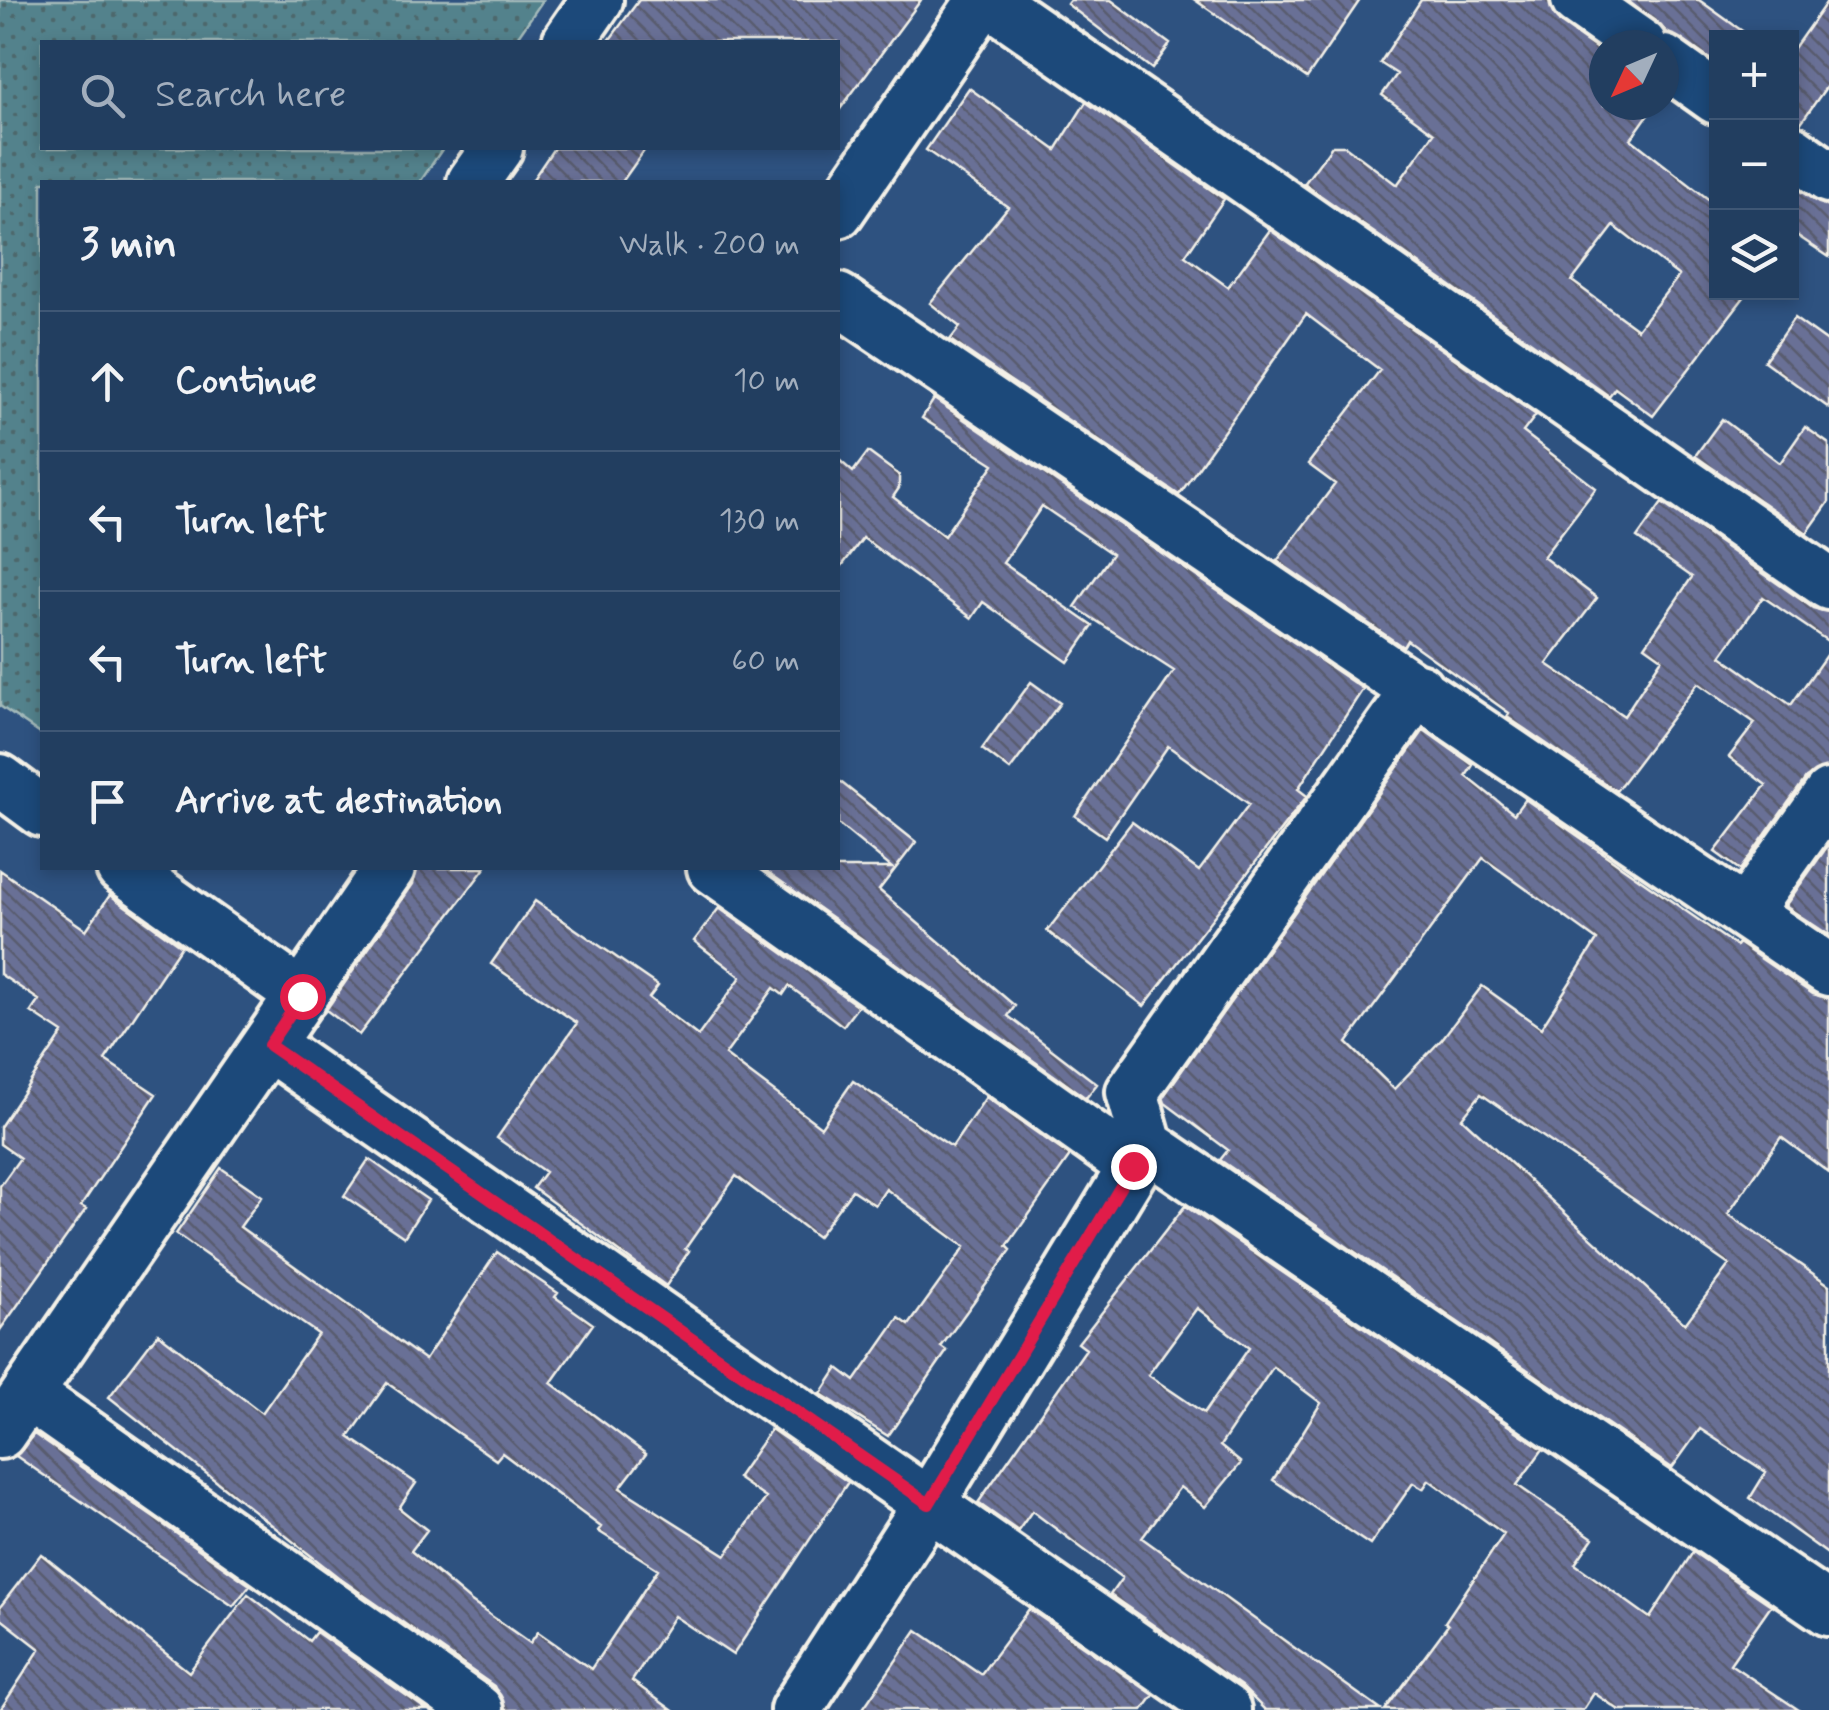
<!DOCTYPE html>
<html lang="en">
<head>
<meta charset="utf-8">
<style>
	body { margin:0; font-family:Mynerve,sans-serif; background:#2a4566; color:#f1f3f6 }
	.controls { position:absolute; right:30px; top:30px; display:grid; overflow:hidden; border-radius:0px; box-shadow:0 5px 15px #0003 }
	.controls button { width:90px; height:90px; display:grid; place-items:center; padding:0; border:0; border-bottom:2px solid #3f5775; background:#223e60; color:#f1f3f6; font:50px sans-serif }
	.compass { position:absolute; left:1589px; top:30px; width:90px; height:90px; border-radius:50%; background:#223e60; box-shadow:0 5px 15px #0003; rotate:226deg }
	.stop { position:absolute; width:30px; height:30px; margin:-22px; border:8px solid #e11d48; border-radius:50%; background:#fff }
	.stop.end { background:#e11d48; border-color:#fff; box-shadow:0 2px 10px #0008 }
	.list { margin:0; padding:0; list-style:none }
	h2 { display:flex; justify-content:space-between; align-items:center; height:130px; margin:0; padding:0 40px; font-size:42px }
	h2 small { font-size:32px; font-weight:400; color:#a2aebd }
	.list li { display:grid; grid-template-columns:65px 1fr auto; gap:30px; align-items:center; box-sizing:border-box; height:140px; padding:0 40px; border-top:2px solid #3f5775 }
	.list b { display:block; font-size:38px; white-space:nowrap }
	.list em { font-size:32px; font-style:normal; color:#a2aebd }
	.icon { flex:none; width:55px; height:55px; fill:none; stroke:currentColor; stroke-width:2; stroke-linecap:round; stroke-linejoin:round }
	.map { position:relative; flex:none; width:1829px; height:1710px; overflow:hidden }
	.search { position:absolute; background:#223e60; box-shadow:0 5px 15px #0003; left:40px; top:40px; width:800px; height:110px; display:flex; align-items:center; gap:25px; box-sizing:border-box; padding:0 35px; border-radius:0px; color:#a2aebd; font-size:38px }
	.panel { position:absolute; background:#223e60; box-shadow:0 5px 15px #0003; left:40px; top:180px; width:800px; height:690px; border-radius:0px }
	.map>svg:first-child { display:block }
</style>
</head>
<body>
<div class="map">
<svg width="1829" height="1710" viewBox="0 0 1829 1710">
	<defs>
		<pattern id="park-dots" width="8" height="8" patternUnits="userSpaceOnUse" patternTransform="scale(2.5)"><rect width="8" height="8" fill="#53828c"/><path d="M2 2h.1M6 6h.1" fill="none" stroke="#4e686c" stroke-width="1.8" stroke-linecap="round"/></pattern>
		<pattern id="building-back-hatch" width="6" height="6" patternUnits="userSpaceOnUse" patternTransform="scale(2.5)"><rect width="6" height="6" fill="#697096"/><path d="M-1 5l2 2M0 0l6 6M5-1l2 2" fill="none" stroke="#595c6e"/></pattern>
	</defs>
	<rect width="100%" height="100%" fill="#2e5280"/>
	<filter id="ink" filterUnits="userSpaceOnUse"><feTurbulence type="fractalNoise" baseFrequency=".01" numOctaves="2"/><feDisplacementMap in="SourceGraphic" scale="20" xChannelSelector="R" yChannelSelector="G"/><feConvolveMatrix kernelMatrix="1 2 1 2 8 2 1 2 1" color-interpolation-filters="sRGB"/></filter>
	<g filter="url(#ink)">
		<path fill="url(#park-dots)" stroke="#a4baba" stroke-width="2.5" d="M 0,0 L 543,0 L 514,42 L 42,42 L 42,148 L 443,148 L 420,182 L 42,182 L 42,735 L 0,706 Z"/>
		<path fill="url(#building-back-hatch)" stroke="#f4f1e8" stroke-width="2.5" fill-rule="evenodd" d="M 639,0 L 921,0 L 838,112 L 838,42 L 608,42 Z
			M 1070,0 L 1111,0 L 1170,44 L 1152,69 L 1067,4 Z
			M 1195,0 L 1360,0 L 1307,78 Z
			M 1421,0 L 1549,0 L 1560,23 L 1604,54 L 1604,105 L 1655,105 L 1631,139 L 1716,205 L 1716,292 L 1748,292 L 1653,416 L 1615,388 L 1609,396 L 1304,184 L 1332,146 L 1345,146 L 1397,185 L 1434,133 L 1382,95 L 1397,74 L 1380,63 ZM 1614,226 L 1679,276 L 1637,329 L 1572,281 Z
			M 1627,0 L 1699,0 L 1752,38 L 1716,38 L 1716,63 L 1667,32 Z
			M 1828,0 L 1829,83 L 1800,124 L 1792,123 L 1792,51 Z
			M 969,88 L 1056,150 L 1086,102 L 1224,199 L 1185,256 L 1228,287 L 1270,230 L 1536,415 L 1523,432 L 1596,488 L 1543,557 L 1597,598 L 1547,664 L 1624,716 L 1662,658 L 1645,646 L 1692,577 L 1637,538 L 1662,503 L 1813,608 L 1829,612 L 1829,642 L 1763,597 L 1721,656 L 1791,705 L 1829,651 L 1829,767 L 1806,778 L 1740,870 L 1715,852 L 1766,785 L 1729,757 L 1755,723 L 1698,683 L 1616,791 L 1507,717 L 1509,713 L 1407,640 L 1403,647 L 1277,561 L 1335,484 L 1308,464 L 1380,370 L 1306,314 L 1179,495 L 950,340 L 960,327 L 930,303 L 1008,207 L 926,150 Z
			M 554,148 L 646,148 L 622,182 L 531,182 Z
			M 1792,186 L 1829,208 L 1829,257 L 1792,232 Z
			M 1794,318 L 1829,343 L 1829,408 L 1764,361 Z
			M 934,399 L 1363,689 L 1298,789 L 1307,796 L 1144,1006 L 1047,931 L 1132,822 L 1199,871 L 1249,804 L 1168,746 L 1105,837 L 1075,816 L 1174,671 L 1075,607 L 1112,554 L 1042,506 L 1003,563 L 1093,626 L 1068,662 L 983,602 L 972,618 L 863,538 L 838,571 L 838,459 L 853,472 L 868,452 L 899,475 L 899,488 L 893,497 L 944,536 L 994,464 L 922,418 Z
			M 1722,419 L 1780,463 L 1805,427 L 1829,444 L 1829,502 L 1807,533 L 1695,456 Z
			M 1031,682 L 1060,703 L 1010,770 L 982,749 Z
			M 1424,730 L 1473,765 L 1466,776 L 1514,814 L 1525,799 L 1736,946 L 1738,943 L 1813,994 L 1829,998 L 1829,1173 L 1781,1137 L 1728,1214 L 1829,1285 L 1829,1555 L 1750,1498 L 1766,1472 L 1700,1429 L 1672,1468 L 1220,1160 L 1228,1150 L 1165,1103 L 1163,1097 ZM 1483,858 L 1597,940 L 1541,1028 L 1482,986 L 1442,1039 L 1394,1089 L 1347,1043 ZM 1481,1094 L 1729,1265 L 1685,1324 L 1462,1118 Z
			M 838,780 L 916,842 L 879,890 L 1015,1006 L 1008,1016 L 1097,1084 L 1086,1098 L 762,868 L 892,868 L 838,824 Z
			M 1829,844 L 1829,935 L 1785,906 Z
			M 417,868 L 485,868 L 359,1035 L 326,1010 L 413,884 Z
			M 0,870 L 86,930 L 110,895 L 181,946 L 105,1060 L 156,1094 L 81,1206 L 86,1209 L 0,1330 L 0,1186 L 20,1158 L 0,1144 L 0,1127 L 63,1033 L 31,1012 L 39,1000 L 0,974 Z
			M 535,901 L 658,986 L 649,998 L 698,1036 L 741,977 L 694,941 L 719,908 L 858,1006 L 843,1026 L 789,986 L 783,995 L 774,988 L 725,1055 L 821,1127 L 853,1081 L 952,1147 L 986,1097 L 1070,1156 L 1007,1246 L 1011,1250 L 941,1347 L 947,1351 L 888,1436 L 821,1394 L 838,1368 L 855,1381 L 899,1318 L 909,1325 L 965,1247 L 886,1189 L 875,1205 L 852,1190 L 817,1237 L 736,1176 L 685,1249 L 689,1251 L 666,1286 L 533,1188 L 545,1172 L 497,1138 L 577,1023 L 491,964 Z
			M 369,1159 L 428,1200 L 404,1237 L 344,1196 Z
			M 221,1168 L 262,1196 L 240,1227 L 425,1360 L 497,1252 L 558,1293 L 555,1297 L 593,1324 L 551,1383 L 646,1454 L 620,1488 L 726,1555 L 766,1498 L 737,1478 L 771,1429 L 848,1482 L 733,1655 L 674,1616 L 632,1681 L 672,1710 L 505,1710 L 494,1686 L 342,1580 L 109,1397 L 158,1333 L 262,1413 L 318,1334 L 176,1234 ZM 387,1383 L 496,1460 L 502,1453 L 601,1527 L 598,1531 L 658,1569 L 591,1669 L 538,1632 L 530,1643 L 470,1601 L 411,1551 L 427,1530 L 399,1508 L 416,1483 L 349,1437 Z
			M 1185,1206 L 1543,1449 L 1517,1485 L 1593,1538 L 1575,1564 L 1650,1618 L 1693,1552 L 1771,1605 L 1730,1664 L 1799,1710 L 1619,1710 L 1594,1693 L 1583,1710 L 1385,1710 L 1448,1625 L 1445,1622 L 1504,1534 L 1429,1480 L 1423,1489 L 1413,1483 L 1370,1545 L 1273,1480 L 1321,1403 L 1273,1367 L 1220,1446 L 1241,1463 L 1205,1507 L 1180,1487 L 1142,1538 L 1381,1710 L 1265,1710 L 1241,1686 L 1110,1595 L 1122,1578 L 1032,1511 L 1018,1531 L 978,1503 L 1086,1349 L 1078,1343 ZM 1197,1308 L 1249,1348 L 1204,1413 L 1148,1375 Z
			M 34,1434 L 250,1585 L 233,1606 L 16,1456 Z
			M 41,1554 L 189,1672 L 248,1594 L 309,1641 L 316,1632 L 427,1710 L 0,1710 L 40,1649 L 0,1618 L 0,1607 Z
			M 1029,1609 L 1154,1695 L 1143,1710 L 862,1710 L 917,1630 L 981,1674 Z"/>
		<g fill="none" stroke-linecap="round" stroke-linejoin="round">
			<g stroke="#f4f1e8" stroke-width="58">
				<path id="street" d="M 989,0 L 1829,584
					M 1577,0 L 1641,45
					M 568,42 L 597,0
					M 1664,61 L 1716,98
					M 1792,151 L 1829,177
					M 473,182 L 497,148
					M 838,212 L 983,0
					M 838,299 L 1829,970
					M 0,780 L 42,811
					M 122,868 L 302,996
					M 713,868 L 1133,1166
					M 1746,911 L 1829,795
					M 269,1045 L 1225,1710
					M 1147,1145 L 1829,1610
					M 28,1394 L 477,1710
					M 0,1433 L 389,868
					M 796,1710 L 929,1504 L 1147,1145 L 1132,1092 L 1418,689"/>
			</g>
			<use href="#street" stroke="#1f4a7a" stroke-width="50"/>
		</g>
	</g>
	<g fill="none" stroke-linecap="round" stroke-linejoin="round" filter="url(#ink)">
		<path stroke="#e11d48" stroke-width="12" d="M 302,996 L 269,1045 L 929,1504 L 1133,1166"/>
	</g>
</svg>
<div class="controls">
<button>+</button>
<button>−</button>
<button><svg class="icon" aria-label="layers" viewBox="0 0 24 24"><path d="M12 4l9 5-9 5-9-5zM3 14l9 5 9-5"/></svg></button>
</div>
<svg class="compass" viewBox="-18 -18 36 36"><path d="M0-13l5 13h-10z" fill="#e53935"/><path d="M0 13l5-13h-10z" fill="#a2aebd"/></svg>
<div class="stop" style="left:302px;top:996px"></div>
<div class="stop end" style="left:1133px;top:1166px"></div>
<div class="search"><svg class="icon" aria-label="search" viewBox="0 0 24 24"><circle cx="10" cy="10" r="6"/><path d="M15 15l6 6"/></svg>Search here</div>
<section class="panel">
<h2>3 min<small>Walk · 200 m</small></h2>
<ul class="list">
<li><svg class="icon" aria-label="ahead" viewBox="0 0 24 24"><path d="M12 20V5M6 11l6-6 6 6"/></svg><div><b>Continue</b></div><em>10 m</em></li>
<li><svg class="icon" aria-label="left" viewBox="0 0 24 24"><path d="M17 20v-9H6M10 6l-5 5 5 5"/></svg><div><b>Turn left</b></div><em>130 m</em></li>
<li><svg class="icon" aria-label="left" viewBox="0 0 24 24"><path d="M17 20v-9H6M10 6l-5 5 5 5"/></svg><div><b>Turn left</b></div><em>60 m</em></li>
<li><svg class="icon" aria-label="arrive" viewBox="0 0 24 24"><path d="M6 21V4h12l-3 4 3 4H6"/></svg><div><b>Arrive at destination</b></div></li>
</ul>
</section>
</div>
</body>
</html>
